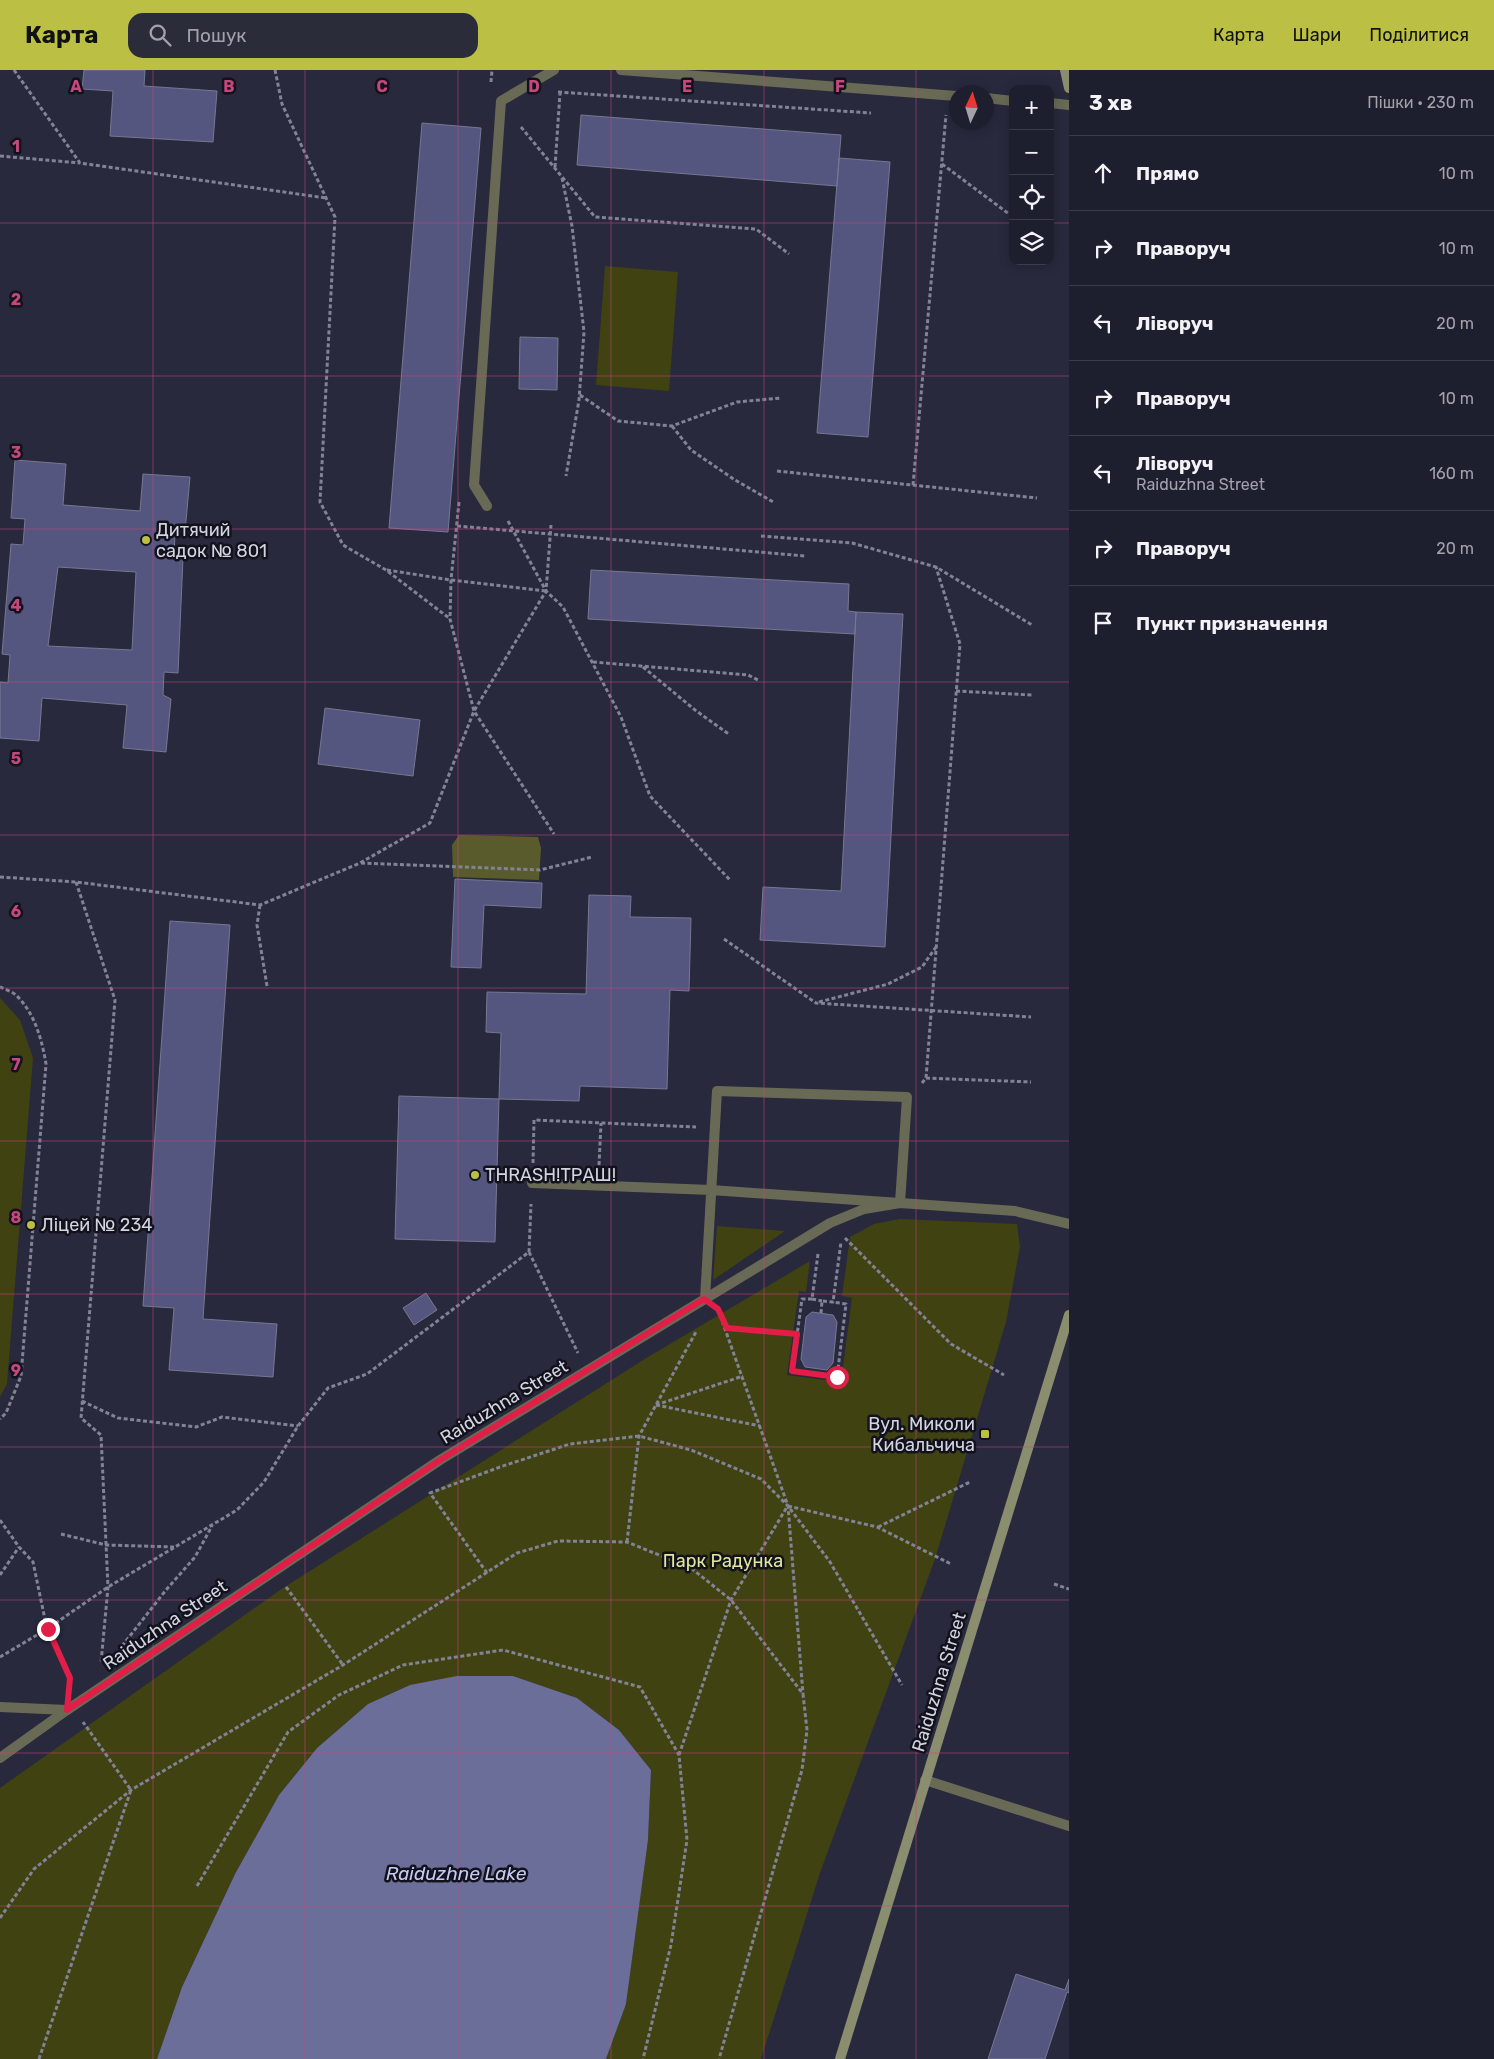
<!DOCTYPE html>
<html lang="uk">
<head>
<meta charset="utf-8">
<style>
	body { margin:0; font-family:Rubik,sans-serif; background:#2b2c3a; color:#f1f3f6 }
	.controls { position:absolute; right:15px; top:15px; display:grid; overflow:hidden; border-radius:10px; box-shadow:0 2px 12px #0003 }
	.controls button { width:45px; height:45px; display:grid; place-items:center; padding:0; border:0; border-bottom:1px solid #3c3d4a; background:#1e1f2e; color:#f1f3f6; font:25px sans-serif }
	.compass { position:absolute; left:949px; top:15px; width:45px; height:45px; border-radius:50%; background:#1e1f2e; box-shadow:0 2px 12px #0003; rotate:4deg }
	.stop { position:absolute; width:15px; height:15px; margin:-11px; border:4px solid #e11d48; border-radius:50%; background:#fff }
	.stop.end { background:#e11d48; border-color:#fff; box-shadow:0 1px 5px #0008 }
	.list { margin:0; padding:0; list-style:none }
	h2 { display:flex; justify-content:space-between; align-items:center; height:65px; margin:0; padding:0 20px; font-size:21px }
	h2 small { font-size:16px; font-weight:400; color:#a1a2aa }
	.list li { display:grid; grid-template-columns:32px 1fr auto; gap:15px; align-items:center; box-sizing:border-box; height:75px; padding:0 20px; border-top:1px solid #3c3d4a }
	.list b { display:block; font-size:19px; white-space:nowrap }
	.list p { margin:0; font-size:16px; white-space:nowrap; color:#a1a2aa }
	.list em { font-size:16px; font-style:normal; color:#a1a2aa }
	.icon { flex:none; width:28px; height:28px; fill:none; stroke:currentColor; stroke-width:2; stroke-linecap:round; stroke-linejoin:round }
	.map { position:relative; flex:none; width:1069px; height:1989px; overflow:hidden }
	header { display:flex; align-items:center; gap:30px; box-sizing:border-box; height:70px; padding:0 25px; background:#bbc045; color:#111 }
	header strong { font-size:24px }
	nav { display:flex; gap:28px; margin-inline-start:auto; font-size:18px }
	.search { width:350px; height:45px; background:#2b2c3a; display:flex; align-items:center; gap:12px; box-sizing:border-box; padding:0 18px; border-radius:15px; color:#a1a2aa; font-size:19px }
	main { display:flex }
	aside { flex:1; background:#1e1f2e }
	.map>svg:first-child { display:block }
</style>
</head>
<body>
<header>
<strong>Карта</strong>
<div class="search"><svg class="icon" aria-label="search" viewBox="0 0 24 24"><circle cx="10" cy="10" r="6"/><path d="M15 15l6 6"/></svg>Пошук</div>
<nav><a>Карта</a><a>Шари</a><a>Поділитися</a></nav>
</header>
<main>
<div class="map">
<svg width="1069" height="1989" viewBox="0 0 1069 1989">
	<rect width="100%" height="100%" fill="#28293d"/>
	<path fill="#404212" d="M 605,196 L 678,202 L 669,321 L 596,315 Z
		M 0,928 L 20,950 L 33,988 L 7,1314 L 0,1327 Z
		M 900,1149 L 1017,1154 L 1020,1177 L 1006,1252 L 935,1489 L 820,1803 L 761,1989 L 606,1989 L 626,1934 L 648,1770 L 651,1700 L 619,1660 L 577,1628 L 513,1606 L 410,1615 L 368,1634 L 317,1678 L 279,1725 L 235,1804 L 182,1917 L 157,1989 L 0,1989 L 0,1718 L 283,1518 L 648,1287 L 810,1191 L 806,1222 L 799,1221 L 787,1305 L 841,1312 L 852,1228 L 842,1226 L 850,1167 L 874,1154 Z
		M 717,1156 L 785,1161 L 713,1210 Z"/>
	<path fill="#595b2c" d="M 459,765 L 538,767 L 541,778 L 539,810 L 453,807 L 452,775 Z"/>
	<path fill="#6c6e9a" d="M 457,1606 L 513,1606 L 577,1628 L 619,1660 L 651,1700 L 648,1770 L 626,1934 L 606,1989 L 157,1989 L 182,1917 L 235,1804 L 279,1725 L 317,1678 L 368,1634 L 410,1615 Z"/>
	<path fill="#555680" stroke="#767891" fill-rule="evenodd" d="M 84,0 L 145,0 L 144,16 L 217,21 L 213,72 L 110,66 L 113,21 L 82,19 Z
		M 581,45 L 841,65 L 837,116 L 577,95 Z
		M 422,53 L 481,58 L 448,462 L 389,458 Z
		M 839,88 L 890,92 L 868,367 L 817,363 Z
		M 520,267 L 558,268 L 557,320 L 519,319 Z
		M 15,390 L 66,394 L 63,435 L 140,441 L 143,404 L 190,407 L 185,462 L 175,462 L 174,487 L 183,488 L 178,603 L 164,602 L 163,625 L 171,629 L 166,682 L 123,678 L 127,635 L 42,628 L 39,671 L 0,668 L 0,612 L 8,613 L 10,585 L 2,584 L 11,474 L 23,475 L 25,449 L 11,448 ZM 58,497 L 136,502 L 132,580 L 48,576 Z
		M 591,500 L 849,514 L 848,541 L 856,542 L 855,564 L 588,549 Z
		M 856,542 L 903,544 L 885,877 L 760,870 L 763,817 L 841,821 Z
		M 325,638 L 420,650 L 413,706 L 318,694 Z
		M 455,809 L 542,813 L 541,838 L 484,835 L 481,898 L 451,897 Z
		M 589,825 L 631,826 L 630,847 L 691,848 L 689,921 L 670,920 L 667,1019 L 580,1016 L 579,1031 L 499,1029 L 501,963 L 486,962 L 487,922 L 586,924 Z
		M 170,851 L 230,855 L 203,1249 L 277,1254 L 273,1307 L 169,1300 L 174,1238 L 143,1236 Z
		M 399,1026 L 499,1029 L 495,1172 L 395,1169 Z
		M 426,1223 L 437,1240 L 414,1255 L 403,1238 Z
		M 812,1242 L 833,1245 L 837,1252 L 833,1293 L 827,1300 L 805,1297 L 801,1289 L 806,1247 Z
		M 1016,1904 L 1065,1920 L 1069,1909 L 1069,1923 L 1067,1922 L 1045,1989 L 988,1989 Z"/>
	<g fill="none" stroke-linecap="round" stroke-linejoin="round">
		<path stroke="#828394" stroke-width="3" stroke-dasharray="4 2.5" stroke-linecap="butt" d="M 14,0 L 80,93 L 326,128
			M 275,0 L 282,34 L 335,147 L 320,432 L 343,475 L 386,500 L 449,548
			M 491,12 L 492,0
			M 558,22 L 871,43
			M 521,57 L 595,147 L 756,159 L 789,184
			M 0,86 L 80,93
			M 942,94 L 1013,147
			M 555,97 L 560,23
			M 562,108 L 572,156 L 584,262 L 579,330 L 566,406
			M 580,325 L 618,351 L 672,356 L 737,332 L 781,328
			M 672,356 L 691,380 L 735,410 L 775,433
			M 777,401 L 1037,428
			M 913,415 L 946,45
			M 459,432 L 451,510 L 450,549 L 474,641 L 554,764
			M 508,451 L 546,521 L 563,537 L 621,647 L 650,726 L 730,810
			M 457,456 L 805,486
			M 761,466 L 852,473 L 936,497 L 1032,555
			M 387,500 L 451,510 L 546,521
			M 593,592 L 748,605 L 760,611
			M 643,597 L 695,640 L 730,665
			M 956,621 L 1032,625
			M 361,793 L 540,800 L 592,787
			M 0,807 L 76,812 L 260,835 L 360,793 L 430,753 L 474,641 L 546,521 L 551,455
			M 76,812 L 115,930 L 81,1348 L 101,1365 L 108,1517 L 101,1593
			M 260,835 L 257,855 L 267,916
			M 724,869 L 816,933 L 1031,947
			M 0,917 C 5,919 13,922 17,926 C 35,944 42,970 46,994 L 21,1306 L 6,1343 L 0,1349
			M 819,932 L 888,914 L 922,897 L 936,877
			M 926,1008 L 1031,1012
			M 922,1013 L 926,1008 L 960,574 L 936,497
			M 533,1093 L 534,1050 L 696,1057
			M 599,1095 L 601,1053
			M 845,1168 L 951,1274 L 1004,1305
			M 529,1182 L 578,1283
			M 818,1184 L 812,1229 L 822,1231
			M 812,1229 L 802,1229 L 792,1301 L 837,1307 L 846,1234 L 833,1232
			M 821,1243 L 822,1231 L 833,1232 L 841,1172
			M 720,1245 L 788,1436 L 803,1624
			M 727,1258 L 797,1264
			M 82,1331 L 118,1348 L 196,1357 L 222,1347 L 298,1356
			M 656,1335 L 760,1356
			M 656,1335 L 743,1306
			M 788,1436 L 877,1457 L 951,1494
			M 0,1450 L 19,1477 L 33,1492 L 47,1559 L 70,1608 L 70,1612
			M 878,1457 L 970,1412
			M 61,1464 L 106,1475 L 174,1477
			M 627,1472 L 639,1366 L 697,1260
			M 487,1503 L 430,1423 L 500,1397 L 570,1374 L 639,1366 L 691,1380 L 761,1409 L 788,1436 L 830,1492 L 902,1615
			M 0,1505 L 19,1477
			M 1054,1514 L 1069,1519
			M 286,1517 L 343,1595
			M 122,1576 L 166,1520 L 195,1487 L 212,1456
			M 0,1587 L 47,1559 L 108,1517 L 237,1440 L 264,1412 L 298,1356 L 328,1318 L 367,1304 L 529,1182 L 531,1134
			M 679,1685 L 731,1530 L 787,1437
			M 197,1816 L 288,1662 L 339,1625 L 403,1595 L 503,1580 L 640,1617 L 679,1685 L 687,1770 L 671,1875 L 643,1989
			M 0,1848 L 34,1799 L 131,1720 L 343,1595 L 517,1483 L 558,1471 L 627,1472 L 691,1498 L 731,1530 L 803,1624 L 807,1660 L 802,1700 L 719,1989
			M 39,1989 L 131,1720 L 83,1652"/>
		<path stroke="#696a56" stroke-width="10" d="M 621,0 L 956,26
			M 986,28 L 1013,31
			M 1050,33 L 1069,35
			M 487,436 L 474,415 L 501,31 L 554,0
			M 532,1113 L 711,1120 L 900,1133 L 907,1027 L 717,1021 L 705,1229
			M 0,1637 L 67,1640
			M 925,1710 L 1069,1756"/>
		<path stroke="#696a56" stroke-width="10" d="M 0,1688 L 67,1640 L 440,1390 L 830,1153 L 864,1139 L 900,1133 L 1015,1141 L 1069,1154"/>
		<path stroke="#8b8e6e" stroke-width="10" d="M 1065,0 L 1069,18
			M 840,1989 L 1069,1245"/>
	</g>
	<g fill="none" stroke-linecap="round" stroke-linejoin="round">
		<path stroke="#e11d48" stroke-width="6" d="M 48,1559 L 70,1608 L 67,1640 L 440,1390 L 704,1229 L 718,1239 L 727,1258 L 797,1264 L 792,1301 L 837,1307"/>
	</g>
	<path fill="none" stroke="#c6477c" stroke-width="1" stroke-opacity="0.55" d="M 153,0 L 153,1989M 305,0 L 305,1989M 458,0 L 458,1989M 611,0 L 611,1989M 764,0 L 764,1989M 916,0 L 916,1989M 0,153 L 1013,153M 1050,153 L 1069,153M 0,306 L 1069,306M 0,459 L 1069,459M 0,612 L 1069,612M 0,765 L 1069,765M 0,918 L 1069,918M 0,1071 L 1069,1071M 0,1224 L 1069,1224M 0,1377 L 1069,1377M 0,1530 L 1069,1530M 0,1683 L 1069,1683M 0,1836 L 1069,1836"/>
	<g fill="#bbc045" stroke="#12121c" stroke-width="2">
		<circle cx="146" cy="470" r="5"/>
		<circle cx="475" cy="1105" r="5"/>
		<circle cx="31" cy="1155" r="5"/>
		<rect x="980" y="1359" width="10" height="10" rx="2.5"/>
	</g>
	<g text-anchor="middle" dominant-baseline="central" stroke-width="5" stroke-linejoin="round" paint-order="stroke">
		<g font-size="18" fill="#d2d4e1" stroke="#12121c" text-anchor="start">
			<text x="156" y="460">Дитячий<tspan x="156" dy="21">садок № 801</tspan></text>
			<text x="485" y="1105">ТHRASH!ТРАШ!</text>
			<text x="41" y="1155">Ліцей № 234</text>
			<text x="975" y="1354" text-anchor="end">Вул. Миколи<tspan x="975" dy="21">Кибальчича</tspan></text>
		</g>
		<g font-size="18" fill="#d2d4e1" stroke="#12121c">
			<text transform="translate(504 1332) rotate(-31)">Raiduzhna Street</text>
			<text transform="translate(165 1555) rotate(-34)">Raiduzhna Street</text>
			<text transform="translate(939 1612) rotate(-73)">Raiduzhna Street</text>
		</g>
		<g font-size="18" fill="#e2e79a" stroke="#12121c">
			<text x="723" y="1491">Парк Радунка</text>
		</g>
		<g font-size="19" font-style="italic" fill="#c7caf4" stroke="#12121c">
			<text x="456" y="1803">Raiduzhne Lake</text>
		</g>
	</g>
	<g font-size="16" text-anchor="middle" font-weight="bold" fill="#c6477c" stroke="#12121c" stroke-width="5" stroke-linejoin="round" paint-order="stroke">
		<text x="76" y="22">A</text>
		<text x="229" y="22">B</text>
		<text x="382" y="22">C</text>
		<text x="534" y="22">D</text>
		<text x="687" y="22">E</text>
		<text x="840" y="22">F</text>
		<text x="16" y="82">1</text>
		<text x="16" y="235">2</text>
		<text x="16" y="388">3</text>
		<text x="16" y="541">4</text>
		<text x="16" y="694">5</text>
		<text x="16" y="847">6</text>
		<text x="16" y="1000">7</text>
		<text x="16" y="1153">8</text>
		<text x="16" y="1306">9</text>
	</g>
</svg>
<div class="controls">
<button>+</button>
<button>−</button>
<button><svg class="icon" aria-label="locate" viewBox="0 0 24 24"><circle cx="12" cy="12" r="6"/><path d="M12 2v4M12 18v4M2 12h4M18 12h4"/></svg></button>
<button><svg class="icon" aria-label="layers" viewBox="0 0 24 24"><path d="M12 4l9 5-9 5-9-5zM3 14l9 5 9-5"/></svg></button>
</div>
<svg class="compass" viewBox="-18 -18 36 36"><path d="M0-13l5 13h-10z" fill="#e53935"/><path d="M0 13l5-13h-10z" fill="#a1a2aa"/></svg>
<div class="stop" style="left:837px;top:1307px"></div>
<div class="stop end" style="left:48px;top:1559px"></div>
</div>
<aside>
<h2>3 хв<small>Пішки · 230 m</small></h2>
<ul class="list">
<li><svg class="icon" aria-label="ahead" viewBox="0 0 24 24"><path d="M12 20V5M6 11l6-6 6 6"/></svg><div><b>Прямо</b></div><em>10 m</em></li>
<li><svg class="icon" aria-label="right" viewBox="0 0 24 24"><path d="M7 20v-9h11M14 6l5 5-5 5"/></svg><div><b>Праворуч</b></div><em>10 m</em></li>
<li><svg class="icon" aria-label="left" viewBox="0 0 24 24"><path d="M17 20v-9H6M10 6l-5 5 5 5"/></svg><div><b>Ліворуч</b></div><em>20 m</em></li>
<li><svg class="icon" aria-label="right" viewBox="0 0 24 24"><path d="M7 20v-9h11M14 6l5 5-5 5"/></svg><div><b>Праворуч</b></div><em>10 m</em></li>
<li><svg class="icon" aria-label="left" viewBox="0 0 24 24"><path d="M17 20v-9H6M10 6l-5 5 5 5"/></svg><div><b>Ліворуч</b><p>Raiduzhna Street</p></div><em>160 m</em></li>
<li><svg class="icon" aria-label="right" viewBox="0 0 24 24"><path d="M7 20v-9h11M14 6l5 5-5 5"/></svg><div><b>Праворуч</b></div><em>20 m</em></li>
<li><svg class="icon" aria-label="arrive" viewBox="0 0 24 24"><path d="M6 21V4h12l-3 4 3 4H6"/></svg><div><b>Пункт призначення</b></div></li>
</ul>
</aside>
</main>
</body>
</html>
